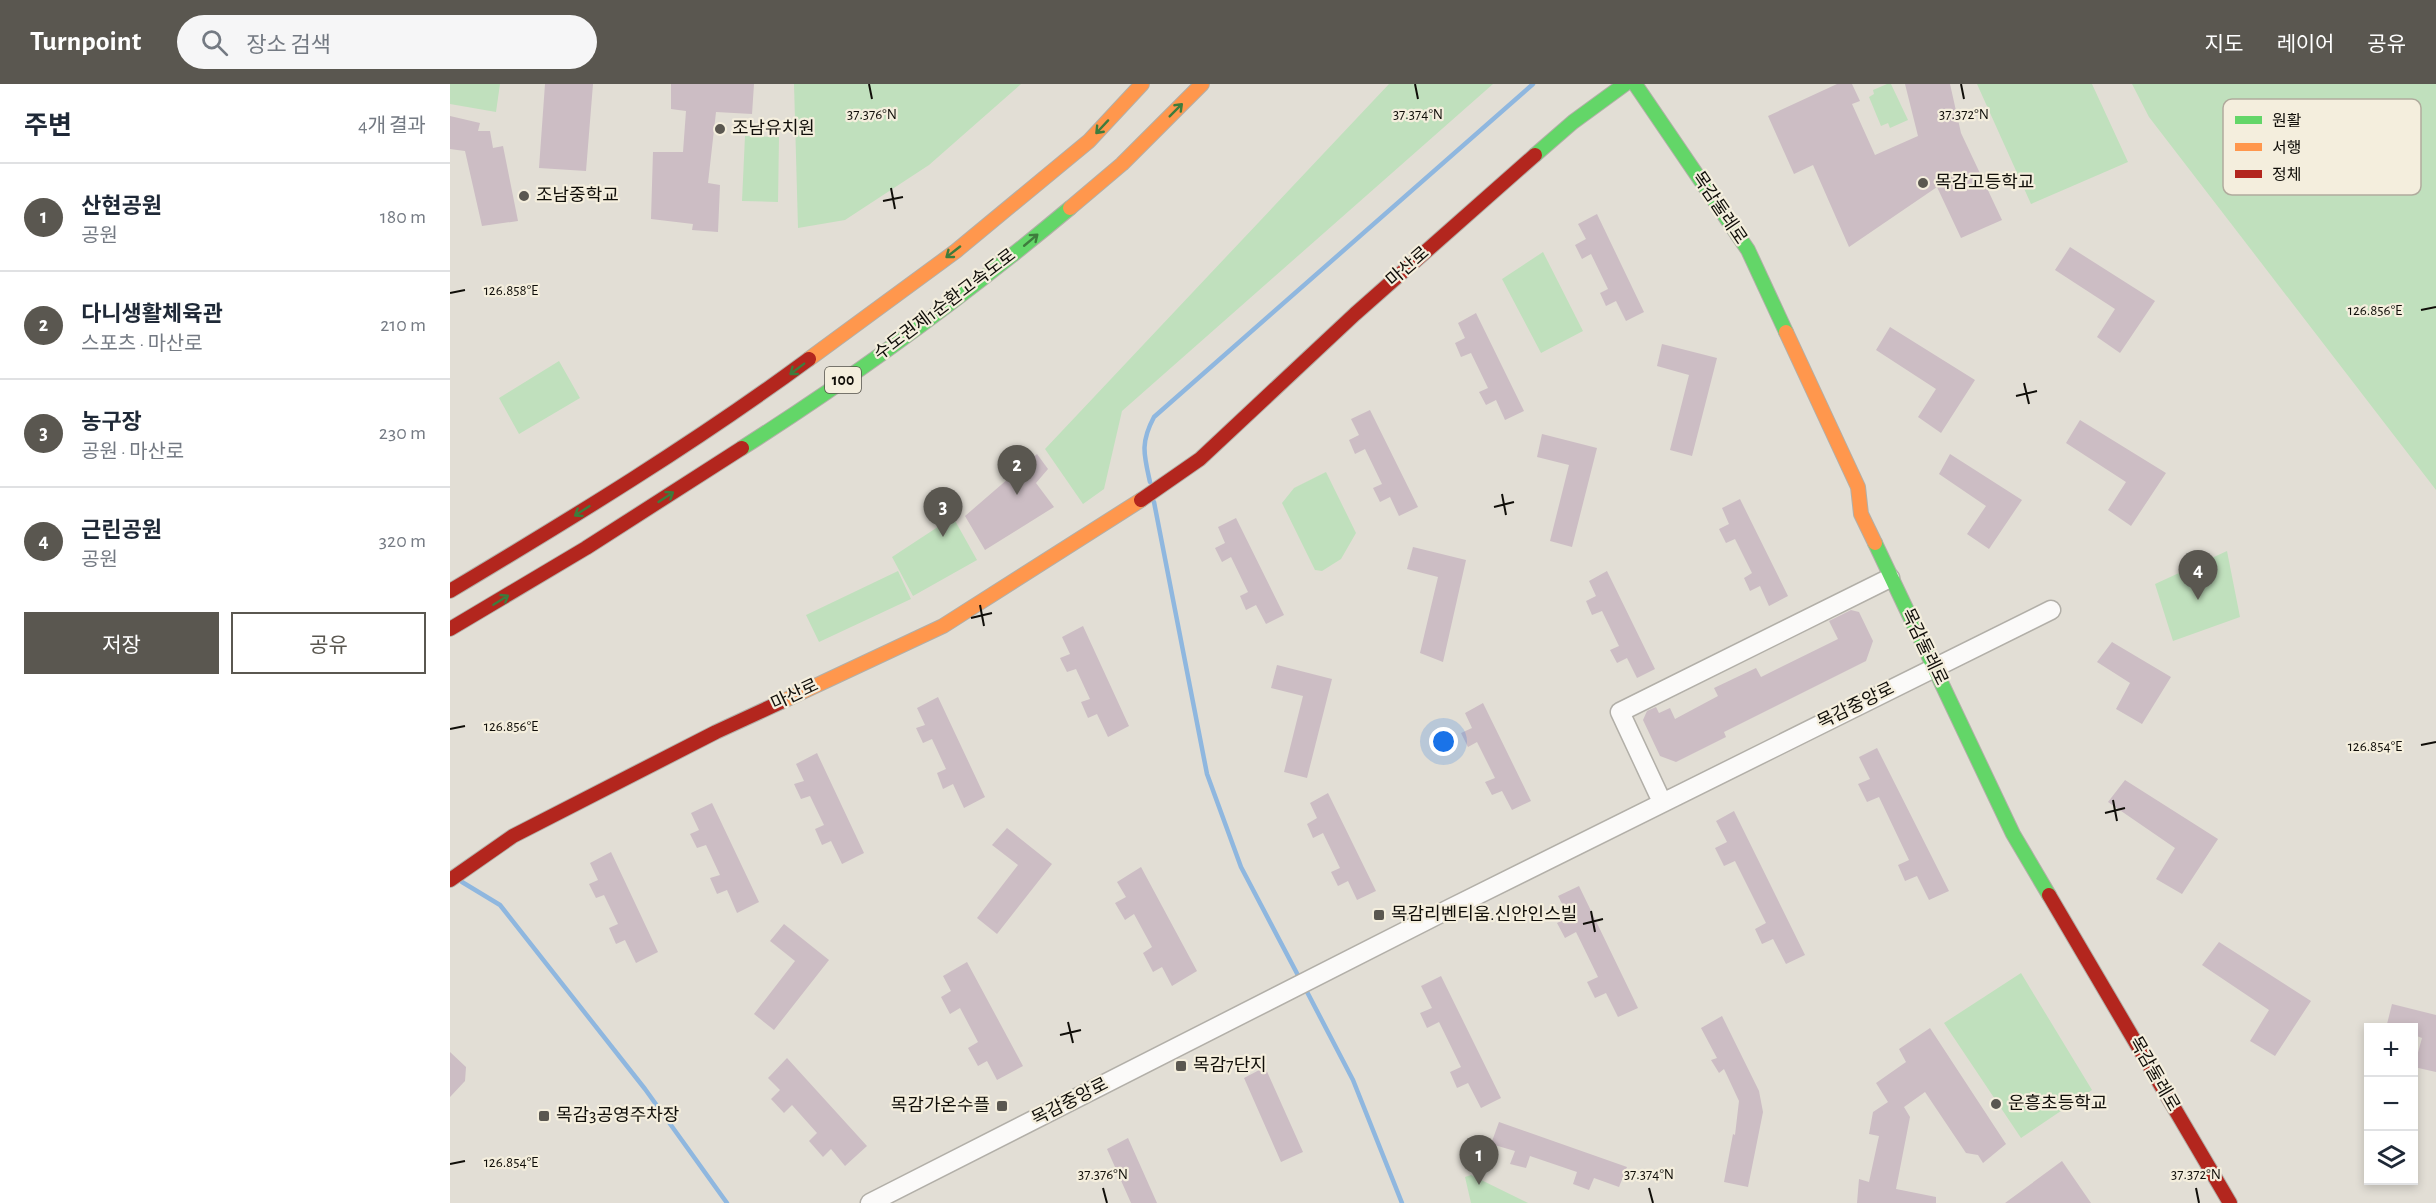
<!DOCTYPE html>
<html lang="ko">
<head>
<meta charset="utf-8">
<style>
	body { margin:0; font-family:"Alegreya Sans","Noto Sans KR",sans-serif; background:#f6f6f7; color:#1f2937 }
	.controls { position:absolute; right:18px; bottom:18px; display:grid; overflow:hidden; border-radius:0px; box-shadow:0 3px 9px #0003 }
	.controls button { width:54px; height:54px; display:grid; place-items:center; padding:0; border:0; border-bottom:2px solid #e0e1e3; background:#fff; color:#1f2937; font:30px sans-serif }
	.you { position:absolute; left:994px; top:658px; width:21px; height:21px; margin:-15px; border:4px solid #fff; border-radius:50%; background:#1a73e8; box-shadow:0 0 0 9px #1a73e833 }
	.badge { display:grid; place-items:center; width:39px; height:39px; border-radius:50%; background:#5a5750; color:#fff; font-size:20px; font-weight:700 }
	.pin { position:absolute; translate:-50% -50px; filter:drop-shadow(0 2px 3px #0008) }
	.pin::after { content:''; position:absolute; top:32px; width:21px; height:18px; background:inherit; clip-path:polygon(0 0,100% 0,50% 100%) }
	.list { margin:0; padding:0; list-style:none }
	h2 { display:flex; justify-content:space-between; align-items:center; height:78px; margin:0; padding:0 24px; font-size:26px }
	h2 small { font-size:20px; font-weight:400; color:#747a83 }
	.list li { display:grid; grid-template-columns:39px 1fr auto; gap:18px; align-items:center; box-sizing:border-box; height:108px; padding:0 24px; border-top:2px solid #e0e1e3 }
	.list b { display:block; font-size:22px; white-space:nowrap }
	.list p { margin:0; font-size:20px; white-space:nowrap; color:#747a83 }
	.list em { font-size:20px; font-style:normal; color:#747a83 }
	.actions { display:flex; gap:12px; padding:18px 24px }
	.actions a { flex:1; padding:14px 0; border:2px solid #5a5750; border-radius:0px; text-align:center; font-size:21px; color:#5a5750 }
	.actions .main { background:#5a5750; color:#fff }
	.icon { flex:none; width:33px; height:33px; fill:none; stroke:currentColor; stroke-width:2; stroke-linecap:round; stroke-linejoin:round }
	.map { position:relative; flex:none; width:1986px; height:1119px; overflow:hidden }
	header { display:flex; align-items:center; gap:36px; box-sizing:border-box; height:84px; padding:0 30px; background:#5a5750; color:#fff }
	header strong { font-size:28px }
	nav { display:flex; gap:33px; margin-inline-start:auto; font-size:21px }
	.search { width:420px; height:54px; background:#f6f6f7; display:flex; align-items:center; gap:15px; box-sizing:border-box; padding:0 21px; border-radius:33px; color:#747a83; font-size:22px }
	main { display:flex }
	aside { flex:1; background:#fff }
	.map>svg:first-child { display:block }
</style>
</head>
<body>
<header>
<strong>Turnpoint</strong>
<div class="search"><svg class="icon" aria-label="search" viewBox="0 0 24 24"><circle cx="10" cy="10" r="6"/><path d="M15 15l6 6"/></svg>장소 검색</div>
<nav><a>지도</a><a>레이어</a><a>공유</a></nav>
</header>
<main>
<aside>
<h2>주변<small>4개 결과</small></h2>
<ul class="list">
<li><span class="badge">1</span><div><b>산현공원</b><p>공원</p></div><em>180 m</em></li>
<li><span class="badge">2</span><div><b>다니생활체육관</b><p>스포츠 · 마산로</p></div><em>210 m</em></li>
<li><span class="badge">3</span><div><b>농구장</b><p>공원 · 마산로</p></div><em>230 m</em></li>
<li><span class="badge">4</span><div><b>근린공원</b><p>공원</p></div><em>320 m</em></li>
</ul>
<div class="actions"><a class="main">저장</a><a>공유</a></div>
</aside>
<div class="map">
<svg width="1986" height="1119" viewBox="0 0 1986 1119">
	<rect width="100%" height="100%" fill="#e2ded5"/>
	<path fill="#c0e0bd" d="M 0,0 L 50,0 L 46,28 L 0,20 Z
		M 344,0 L 571,0 L 479,81 L 395,136 L 348,144 Z
		M 939,0 L 1043,0 L 672,327 L 654,405 L 633,420 L 595,365 Z
		M 1437,0 L 1441,0 L 1458,36 L 1440,44 L 1438,39 L 1431,42 L 1419,13 L 1424,10 L 1423,6 Z
		M 1527,0 L 1642,0 L 1678,78 L 1581,120 Z
		M 1682,0 L 1986,0 L 1986,406 L 1699,33 Z
		M 295,52 L 329,53 L 328,118 L 292,117 Z
		M 1093,168 L 1133,247 L 1091,269 L 1052,195 Z
		M 109,277 L 130,314 L 69,350 L 49,314 Z
		M 876,388 L 906,449 L 891,475 L 872,487 L 865,486 L 832,419 L 844,404 Z
		M 503,433 L 527,476 L 463,512 L 442,473 Z
		M 1777,467 L 1790,533 L 1723,557 L 1705,500 Z
		M 448,487 L 461,515 L 369,558 L 356,531 Z
		M 1571,889 L 1642,1006 L 1571,1054 L 1494,939 Z
		M 1021,1091 L 1078,1119 L 1021,1119 L 1015,1093 Z"/>
	<g fill="none" stroke-linecap="round" stroke-linejoin="round">
		<path stroke="#8fb7df" stroke-width="4.5" d="M 700,398 C 694,371 690,359 704,333 L 1083,0
			M 704,418 L 757,690 L 791,783 L 851,897
			M 12,798 L 50,821 L 195,1005 L 277,1119
			M 855,904 L 903,996 L 952,1119"/>
	</g>
	<path fill="#ccbdc4" d="M 95,0 L 143,0 L 136,87 L 89,84 Z
		M 221,0 L 304,0 L 302,30 L 266,28 L 258,99 L 270,101 L 268,148 L 242,146 L 243,140 L 201,135 L 203,68 L 233,68 L 236,27 L 221,25 Z
		M 1387,0 L 1402,0 L 1410,17 L 1402,20 L 1425,71 L 1468,52 L 1455,0 L 1500,0 L 1511,49 L 1552,136 L 1511,154 L 1487,103 L 1399,163 L 1363,81 L 1344,90 L 1318,32 Z
		M 0,32 L 30,39 L 28,47 L 40,47 L 43,64 L 53,62 L 68,137 L 32,142 L 15,67 L 0,65 Z
		M 1147,130 L 1194,228 L 1176,237 L 1166,217 L 1156,222 L 1150,209 L 1158,205 L 1141,170 L 1132,175 L 1125,161 L 1136,155 L 1128,140 Z
		M 1620,163 L 1705,217 L 1670,269 L 1647,253 L 1665,225 L 1605,186 Z
		M 1026,229 L 1074,327 L 1055,336 L 1046,316 L 1036,321 L 1029,308 L 1038,304 L 1021,269 L 1011,273 L 1005,259 L 1015,254 L 1008,239 Z
		M 1440,243 L 1525,296 L 1491,349 L 1468,333 L 1486,305 L 1426,266 Z
		M 1212,260 L 1267,274 L 1242,372 L 1220,366 L 1239,291 L 1207,282 Z
		M 920,326 L 968,423 L 949,432 L 940,413 L 930,418 L 923,404 L 932,400 L 915,365 L 905,370 L 899,356 L 909,351 L 901,335 Z
		M 1630,336 L 1716,389 L 1681,442 L 1658,426 L 1676,398 L 1616,359 Z
		M 1092,350 L 1147,364 L 1122,463 L 1100,457 L 1119,381 L 1087,373 Z
		M 587,370 L 598,385 L 586,399 L 604,423 L 535,466 L 515,432 Z
		M 1500,370 L 1572,416 L 1539,465 L 1517,450 L 1536,422 L 1489,390 Z
		M 1290,415 L 1338,512 L 1319,522 L 1310,502 L 1300,507 L 1294,494 L 1302,489 L 1285,455 L 1276,459 L 1269,445 L 1279,440 L 1272,424 Z
		M 786,434 L 834,531 L 816,540 L 806,521 L 796,526 L 790,512 L 798,508 L 781,473 L 772,478 L 765,464 L 775,459 L 768,443 Z
		M 963,463 L 1016,476 L 993,578 L 970,569 L 988,493 L 957,485 Z
		M 1157,487 L 1205,585 L 1187,594 L 1177,574 L 1167,579 L 1160,566 L 1169,562 L 1152,527 L 1142,531 L 1136,517 L 1146,512 L 1139,497 Z
		M 1401,526 L 1409,528 L 1423,557 L 1416,577 L 1274,648 L 1276,653 L 1226,678 L 1210,672 L 1193,636 L 1197,627 L 1206,623 L 1209,629 L 1220,624 L 1225,635 L 1268,612 L 1264,604 L 1306,584 L 1311,593 L 1388,555 L 1379,537 Z
		M 633,542 L 679,642 L 658,653 L 647,630 L 638,634 L 631,618 L 640,615 L 626,585 L 617,588 L 610,574 L 620,570 L 612,553 Z
		M 1662,558 L 1721,593 L 1692,640 L 1666,625 L 1680,599 L 1647,578 Z
		M 827,581 L 882,595 L 857,694 L 834,688 L 853,612 L 821,604 Z
		M 488,613 L 535,713 L 514,724 L 503,700 L 493,705 L 487,689 L 496,685 L 482,655 L 473,659 L 466,644 L 475,641 L 467,624 Z
		M 1033,619 L 1081,717 L 1062,726 L 1052,707 L 1042,711 L 1035,698 L 1045,694 L 1027,658 L 1018,663 L 1011,649 L 1022,644 L 1015,629 Z
		M 1427,664 L 1499,807 L 1479,816 L 1467,792 L 1455,797 L 1448,781 L 1459,776 L 1429,713 L 1417,718 L 1408,700 L 1420,695 L 1409,673 Z
		M 367,669 L 414,769 L 392,780 L 381,757 L 372,761 L 365,745 L 374,741 L 360,712 L 351,715 L 344,700 L 354,697 L 346,680 Z
		M 1675,696 L 1768,755 L 1732,810 L 1706,795 L 1725,764 L 1658,718 Z
		M 878,709 L 926,807 L 907,816 L 898,797 L 888,802 L 881,788 L 890,784 L 873,749 L 863,754 L 857,740 L 867,734 L 860,719 Z
		M 262,719 L 309,818 L 287,829 L 277,806 L 267,810 L 260,794 L 270,791 L 256,761 L 247,764 L 240,750 L 249,746 L 241,729 Z
		M 1284,727 L 1355,871 L 1336,880 L 1323,855 L 1312,860 L 1305,845 L 1316,839 L 1285,777 L 1274,782 L 1265,764 L 1277,758 L 1266,737 Z
		M 557,744 L 602,780 L 547,850 L 527,834 L 568,781 L 542,761 Z
		M 161,768 L 208,868 L 186,879 L 175,856 L 166,860 L 159,844 L 168,840 L 154,811 L 146,814 L 139,800 L 148,796 L 140,779 Z
		M 691,783 L 747,887 L 722,902 L 712,883 L 703,888 L 693,869 L 702,863 L 684,830 L 675,836 L 665,819 L 676,813 L 667,798 Z
		M 1129,802 L 1188,924 L 1168,933 L 1156,909 L 1145,914 L 1137,898 L 1148,893 L 1126,848 L 1115,854 L 1107,839 L 1119,833 L 1108,812 Z
		M 334,840 L 379,876 L 324,946 L 304,930 L 345,877 L 320,857 Z
		M 1769,858 L 1861,917 L 1825,972 L 1800,957 L 1819,926 L 1752,881 Z
		M 517,878 L 573,982 L 547,996 L 537,977 L 528,982 L 518,964 L 528,958 L 510,924 L 500,930 L 491,913 L 501,907 L 493,892 Z
		M 991,892 L 1051,1014 L 1031,1024 L 1018,999 L 1007,1004 L 1000,988 L 1011,983 L 989,938 L 977,944 L 970,929 L 982,924 L 971,902 Z
		M 1942,920 L 1986,931 L 1986,988 L 1964,983 L 1972,954 L 1964,951 L 1964,944 L 1936,944 Z
		M 1272,932 L 1309,1007 L 1313,1028 L 1298,1103 L 1274,1098 L 1283,1050 L 1285,1051 L 1289,1017 L 1274,985 L 1269,989 L 1261,976 L 1267,974 L 1251,944 Z
		M 1480,944 L 1556,1060 L 1533,1079 L 1528,1071 L 1516,1069 L 1475,1008 L 1454,1023 L 1460,1033 L 1446,1105 L 1486,1113 L 1486,1119 L 1407,1119 L 1409,1095 L 1419,1098 L 1429,1052 L 1419,1050 L 1423,1028 L 1438,1018 L 1426,999 L 1456,978 L 1449,965 Z
		M 0,968 L 16,983 L 15,997 L 0,1013 Z
		M 337,974 L 417,1062 L 395,1082 L 381,1065 L 373,1073 L 359,1057 L 367,1049 L 342,1021 L 334,1029 L 321,1015 L 330,1006 L 318,994 Z
		M 815,983 L 853,1068 L 831,1078 L 794,994 Z
		M 1049,1038 L 1177,1083 L 1169,1103 L 1144,1094 L 1139,1106 L 1123,1100 L 1127,1088 L 1080,1072 L 1076,1084 L 1060,1080 L 1065,1067 L 1041,1060 Z
		M 678,1054 L 707,1119 L 681,1119 L 657,1065 Z
		M 1612,1077 L 1641,1119 L 1555,1119 Z"/>
	<g fill="none" stroke-linecap="round" stroke-linejoin="round">
		<g stroke="#b2afa8" stroke-width="21">
			<path id="street" d="M 1212,718 L 1170,628 L 1440,494
				M 420,1119 L 999,825 L 1601,526"/>
		</g>
		<g stroke="#b2afa8" stroke-width="16">
			<path id="fast" d="M 1185,0 L 1298,166 L 1336,248
				M 1085,71 L 1123,38 L 1175,0
				M 292,364 C 407,291 516,211 620,124
				M 1425,459 L 1563,750 L 1599,811"/>
		</g>
		<g stroke="#b2afa8" stroke-width="16">
			<path id="slow" d="M 620,124 L 672,80 L 752,0
				M 1336,248 L 1408,403 L 1411,430 L 1425,459
				M 359,275 L 506,167 L 639,57 L 692,0
				M 331,618 L 493,542 L 691,416"/>
		</g>
		<g stroke="#b2afa8" stroke-width="16">
			<path id="jam" d="M 691,416 L 750,375 L 905,230 L 1085,71
				M 0,507 C 122,434 245,359 359,275
				M 0,545 L 136,464 L 292,364
				M 0,796 L 63,752 L 266,648 L 331,618
				M 1599,811 L 1780,1119"/>
		</g>
		<use href="#street" stroke="#fbfaf9" stroke-width="18"/>
		<use href="#fast" stroke="#63d668" stroke-width="14"/>
		<use href="#slow" stroke="#ff974d" stroke-width="14"/>
		<use href="#jam" stroke="#b3261e" stroke-width="14"/>
	</g>
	<defs><path id="oneway-shaft" d="M-6 0H5M1.5-3L5.5 0L1.5 3" fill="none" stroke-width="1.6" stroke-linecap="round" stroke-linejoin="round" transform="scale(1.5)"/></defs>
	<g stroke="#3e7c3d">
		<use href="#oneway-shaft" transform="translate(726 26) rotate(-45)"/>
		<use href="#oneway-shaft" transform="translate(652 43) rotate(133)"/>
		<use href="#oneway-shaft" transform="translate(581 156) rotate(-40)"/>
		<use href="#oneway-shaft" transform="translate(503 168) rotate(142)"/>
		<use href="#oneway-shaft" transform="translate(347 285) rotate(143)"/>
		<use href="#oneway-shaft" transform="translate(216 413) rotate(-33)"/>
		<use href="#oneway-shaft" transform="translate(132 427) rotate(147)"/>
		<use href="#oneway-shaft" transform="translate(51 516) rotate(-32)"/>
	</g>
	<path fill="none" stroke="#100e09" stroke-width="2" d="M 419,0 L 422,15M 965,0 L 968,15M 1511,0 L 1514,15M 441,104 L 445,125M 433,117 L 453,113M 0,209 L 15,206M 1971,226 L 1986,223M 1574,299 L 1579,320M 1566,312 L 1587,307M 1052,410 L 1056,431M 1044,423 L 1064,418M 530,521 L 534,542M 521,534 L 542,529M 0,645 L 15,642M 1971,661 L 1986,658M 1663,716 L 1667,737M 1655,729 L 1675,724M 1141,827 L 1145,848M 1133,840 L 1153,835M 618,938 L 623,959M 610,951 L 631,946M 0,1080 L 15,1077M 653,1104 L 657,1119M 1199,1104 L 1203,1119M 1746,1104 L 1749,1119"/>
	<g fill="#5a5750" stroke="#f4eedd" stroke-width="2">
		<circle cx="270" cy="45" r="6"/>
		<circle cx="1473" cy="99" r="6"/>
		<circle cx="74" cy="112" r="6"/>
		<rect x="923" y="825" width="12" height="12" rx="3"/>
		<rect x="725" y="976" width="12" height="12" rx="3"/>
		<circle cx="1546" cy="1020" r="6"/>
		<rect x="546" y="1016" width="12" height="12" rx="3"/>
		<rect x="88" y="1026" width="12" height="12" rx="3"/>
	</g>
	<g text-anchor="middle" dominant-baseline="central" stroke-width="4.5" stroke-linejoin="round" paint-order="stroke">
		<rect fill="#f4eedd" stroke="#545149" stroke-width="1.5" x="375" y="283" width="36" height="26" rx="4.5"/>
		<g font-size="16" font-weight="bold" fill="#100e09">
			<text x="393" y="296">100</text>
		</g>
		<g font-size="18" fill="#100e09" stroke="#f4eedd" text-anchor="start">
			<text x="282" y="45">조남유치원</text>
			<text x="1485" y="99">목감고등학교</text>
			<text x="86" y="112">조남중학교</text>
			<text x="941" y="831">목감리벤티움.신안인스빌</text>
			<text x="743" y="982">목감7단지</text>
			<text x="1558" y="1020">운흥초등학교</text>
			<text x="540" y="1022" text-anchor="end">목감가온수플</text>
			<text x="106" y="1032">목감3공영주차장</text>
		</g>
		<g font-size="18" fill="#100e09" stroke="#f4eedd">
			<text transform="translate(1269 124) rotate(56)">목감둘레로</text>
			<text transform="translate(958 183) rotate(-41)">마산로</text>
			<text transform="translate(495 221) rotate(-37)">수도권제1순환고속도로</text>
			<text transform="translate(1474 563) rotate(64)">목감둘레로</text>
			<text transform="translate(345 611) rotate(-25)">마산로</text>
			<text transform="translate(1406 622) rotate(-26)">목감중앙로</text>
			<text transform="translate(1704 990) rotate(60)">목감둘레로</text>
			<text transform="translate(620 1018) rotate(-27)">목감중앙로</text>
		</g>
	</g>
	<rect x="1773" y="15" width="198" height="96" rx="9" fill="#f4eedd" stroke="#b0ab9d" stroke-width="1.5"/>
	<rect x="1785" y="32" width="27" height="8" fill="#63d668"/>
	<rect x="1785" y="59" width="27" height="8" fill="#ff974d"/>
	<rect x="1785" y="86" width="27" height="8" fill="#b3261e"/>
	<g font-size="16" fill="#100e09">
		<text x="1822" y="42">원활</text>
		<text x="1822" y="69">서행</text>
		<text x="1822" y="96">정체</text>
	</g>
	<g font-size="15" text-anchor="middle" fill="#100e09" stroke="#f4eedd" stroke-width="4.5" stroke-linejoin="round" paint-order="stroke">
		<text x="422" y="35">37.376°N</text>
		<text x="968" y="35">37.374°N</text>
		<text x="1514" y="35">37.372°N</text>
		<text x="61" y="211">126.858°E</text>
		<text x="1925" y="231">126.856°E</text>
		<text x="61" y="647">126.856°E</text>
		<text x="1925" y="667">126.854°E</text>
		<text x="61" y="1083">126.854°E</text>
		<text x="653" y="1095">37.376°N</text>
		<text x="1199" y="1095">37.374°N</text>
		<text x="1746" y="1095">37.372°N</text>
	</g>
</svg>
<div class="controls">
<button>+</button>
<button>−</button>
<button><svg class="icon" aria-label="layers" viewBox="0 0 24 24"><path d="M12 4l9 5-9 5-9-5zM3 14l9 5 9-5"/></svg></button>
</div>
<div class="you"></div>
<div class="pin badge" style="left:1029px;top:1101px">1</div>
<div class="pin badge" style="left:567px;top:411px">2</div>
<div class="pin badge" style="left:493px;top:453px">3</div>
<div class="pin badge" style="left:1748px;top:516px">4</div>
</div>
</main>
</body>
</html>
